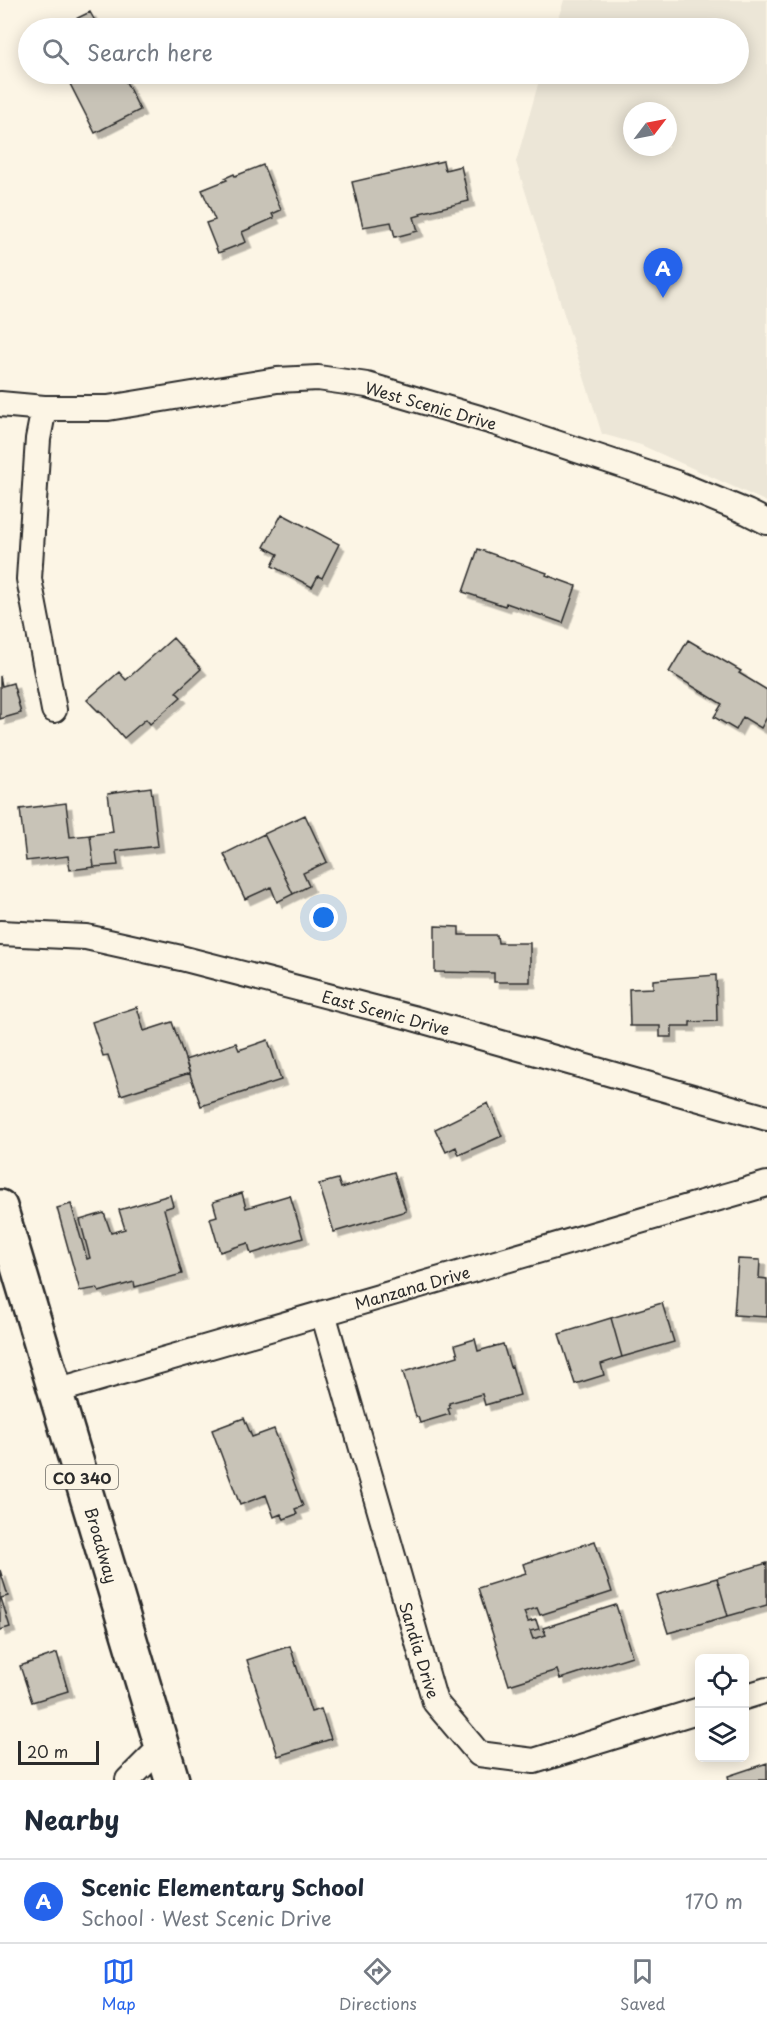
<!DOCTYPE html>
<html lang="en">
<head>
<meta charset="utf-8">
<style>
	body { margin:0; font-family:"Playpen Sans",sans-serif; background:#f2f2f3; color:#1f2937 }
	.controls { position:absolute; right:18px; bottom:18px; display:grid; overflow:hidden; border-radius:9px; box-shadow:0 3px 15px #0003 }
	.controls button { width:54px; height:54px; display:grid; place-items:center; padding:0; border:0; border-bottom:2px solid #e0e1e3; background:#fff; color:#1f2937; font:30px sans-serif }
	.compass { position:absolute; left:623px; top:102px; width:54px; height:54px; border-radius:50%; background:#fff; box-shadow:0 3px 15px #0003; rotate:58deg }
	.scale { position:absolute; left:18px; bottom:15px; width:81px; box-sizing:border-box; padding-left:6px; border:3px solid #2b2b2b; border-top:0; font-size:16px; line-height:21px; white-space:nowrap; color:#2b2b2b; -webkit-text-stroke:4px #fcf5e5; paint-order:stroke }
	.you { position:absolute; left:324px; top:918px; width:21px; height:21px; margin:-15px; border:4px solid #fff; border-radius:50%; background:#1a73e8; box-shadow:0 0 0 9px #1a73e833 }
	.badge { display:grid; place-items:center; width:39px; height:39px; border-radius:50%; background:#2563eb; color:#fff; font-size:20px; font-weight:700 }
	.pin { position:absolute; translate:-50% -50px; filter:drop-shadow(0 2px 3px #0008) }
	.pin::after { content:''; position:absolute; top:32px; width:21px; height:18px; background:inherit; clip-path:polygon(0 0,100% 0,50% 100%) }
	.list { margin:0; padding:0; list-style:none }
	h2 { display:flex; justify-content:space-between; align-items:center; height:78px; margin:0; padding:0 24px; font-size:26px }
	h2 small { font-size:20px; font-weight:400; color:#747a83 }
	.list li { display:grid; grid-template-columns:39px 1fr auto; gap:18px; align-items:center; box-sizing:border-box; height:84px; padding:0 24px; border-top:2px solid #e0e1e3 }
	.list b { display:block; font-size:22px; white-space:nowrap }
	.list p { margin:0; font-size:20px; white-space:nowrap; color:#747a83 }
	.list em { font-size:20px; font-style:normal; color:#747a83 }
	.icon { flex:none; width:33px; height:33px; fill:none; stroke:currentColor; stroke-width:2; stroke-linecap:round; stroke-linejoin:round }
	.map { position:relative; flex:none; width:767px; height:1780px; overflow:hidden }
	.search { position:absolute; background:#fff; box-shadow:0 3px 15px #0003; left:18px; right:18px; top:18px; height:66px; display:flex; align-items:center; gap:15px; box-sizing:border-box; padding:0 21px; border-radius:33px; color:#747a83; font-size:22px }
	.sheet { height:162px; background:#fff }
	nav { display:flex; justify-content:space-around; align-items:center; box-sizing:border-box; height:84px; border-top:2px solid #e0e1e3; background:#fff; font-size:16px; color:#747a83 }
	nav a { display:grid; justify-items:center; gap:3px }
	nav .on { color:#2563eb }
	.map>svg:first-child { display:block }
</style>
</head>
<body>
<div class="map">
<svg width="767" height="1780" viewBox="0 0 767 1780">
	<defs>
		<filter id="shadow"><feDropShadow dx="5.5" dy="5.5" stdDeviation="0" flood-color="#0004"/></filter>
	</defs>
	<rect width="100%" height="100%" fill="#fcf5e5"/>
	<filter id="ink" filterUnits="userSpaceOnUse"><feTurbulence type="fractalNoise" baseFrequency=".0167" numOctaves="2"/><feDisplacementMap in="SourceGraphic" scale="12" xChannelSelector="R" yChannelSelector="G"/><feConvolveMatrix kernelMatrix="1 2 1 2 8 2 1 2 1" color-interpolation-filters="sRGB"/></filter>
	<g filter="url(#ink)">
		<path fill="#ece6d7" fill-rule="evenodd" d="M 564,0 L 767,0 L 767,502 L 641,445 L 602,434 L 516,162 L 541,74 L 738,74 L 738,28 L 555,28 ZM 632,111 L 668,111 L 668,147 L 632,147 Z"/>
		<path fill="#c8c3b7" stroke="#2b2b2b" stroke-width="1.5" filter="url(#shadow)" d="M 90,12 L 99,28 L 57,28 Z
			M 65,74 L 122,74 L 140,110 L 95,133 Z
			M 443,161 L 445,170 L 461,166 L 469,201 L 420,213 L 421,215 L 414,217 L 418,231 L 395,237 L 391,222 L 363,227 L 352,182 Z
			M 263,165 L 281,210 L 272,214 L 274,218 L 242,232 L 246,242 L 218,253 L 206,223 L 215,220 L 202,190 L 227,180 L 225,178 L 234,174 L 235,176 Z
			M 282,514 L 339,544 L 322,578 L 318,576 L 312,587 L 272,566 L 278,554 L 264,547 Z
			M 478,549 L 547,573 L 546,575 L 576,586 L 563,623 L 506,603 L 505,606 L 463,592 Z
			M 173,638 L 201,669 L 176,692 L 181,697 L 150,724 L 146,719 L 124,738 L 99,710 L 98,711 L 87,700 L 119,672 L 126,680 Z
			M 688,640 L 741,671 L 739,673 L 767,690 L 767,717 L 761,728 L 743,717 L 736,730 L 714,717 L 722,704 L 669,672 Z
			M 0,676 L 2,686 L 13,683 L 21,713 L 0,719 Z
			M 151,787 L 158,846 L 116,851 L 118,865 L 94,867 L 90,835 L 113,832 L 108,793 Z
			M 66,803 L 70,837 L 90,835 L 94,867 L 70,870 L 68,856 L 26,861 L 20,809 Z
			M 305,815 L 327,862 L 303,873 L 309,886 L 293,894 L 264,834 Z
			M 264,834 L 293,894 L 277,902 L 271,887 L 245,899 L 224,854 Z
			M 435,926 L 459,927 L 459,935 L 497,935 L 498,943 L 530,943 L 530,982 L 494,982 L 494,973 L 435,972 Z
			M 716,975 L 717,1021 L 690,1022 L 690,1026 L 672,1026 L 672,1037 L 660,1037 L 660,1026 L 630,1026 L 629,989 L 653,988 L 653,980 Z
			M 137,1007 L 144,1031 L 172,1022 L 190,1073 L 121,1095 L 108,1055 L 103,1056 L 92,1022 Z
			M 268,1040 L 281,1080 L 201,1106 L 185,1060 L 236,1043 L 239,1050 Z
			M 488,1103 L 502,1136 L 459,1155 L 456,1147 L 446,1152 L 435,1129 Z
			M 394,1172 L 406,1211 L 334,1232 L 319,1184 L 338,1179 L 341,1188 Z
			M 242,1193 L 246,1208 L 290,1195 L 303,1238 L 251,1254 L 248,1243 L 220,1252 L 210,1218 L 217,1216 L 213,1202 Z
			M 170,1195 L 173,1206 L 164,1209 L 182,1274 L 135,1287 L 134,1282 L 99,1292 L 97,1288 L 80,1291 L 57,1208 L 71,1204 L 87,1259 L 90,1258 L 80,1220 L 104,1213 L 111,1233 L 125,1229 L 119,1210 Z
			M 738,1259 L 760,1260 L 759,1278 L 767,1279 L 767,1317 L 734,1315 Z
			M 662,1303 L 674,1342 L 622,1357 L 611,1318 Z
			M 611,1318 L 622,1357 L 601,1364 L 604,1375 L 575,1384 L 559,1334 Z
			M 475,1339 L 478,1351 L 503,1344 L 510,1367 L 512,1366 L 520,1395 L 485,1405 L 482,1394 L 449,1403 L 450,1408 L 448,1409 L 450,1414 L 420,1423 L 418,1417 L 416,1417 L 403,1372 L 458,1356 L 455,1345 Z
			M 244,1418 L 252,1437 L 274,1429 L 303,1506 L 295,1509 L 297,1514 L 284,1519 L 281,1514 L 274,1517 L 266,1495 L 240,1505 L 212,1430 Z
			M 595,1541 L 612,1592 L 540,1615 L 537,1608 L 524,1612 L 528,1622 L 536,1620 L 539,1629 L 530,1631 L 533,1639 L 546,1635 L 543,1628 L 616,1605 L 632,1656 L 560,1679 L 557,1670 L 509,1685 L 478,1588 L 526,1573 L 523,1564 Z
			M 767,1563 L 767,1605 L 728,1616 L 717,1578 Z
			M 0,1570 L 8,1596 L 1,1598 L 10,1627 L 0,1630 Z
			M 717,1578 L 728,1616 L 668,1633 L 656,1595 Z
			M 290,1646 L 311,1712 L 321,1709 L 331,1739 L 278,1756 L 247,1660 Z
			M 57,1653 L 68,1691 L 32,1702 L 20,1666 Z
			M 767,1763 L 767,1780 L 729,1780 L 728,1776 Z"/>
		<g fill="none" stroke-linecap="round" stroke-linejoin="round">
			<g stroke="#2b2b2b" stroke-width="28">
				<path id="minor" d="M 0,404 L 44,408 L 108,408 L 277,380 L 318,378 L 367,385 L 493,422 L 676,483 L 747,512 L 767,522
					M 44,408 L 38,439 L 29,579 L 54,710
					M 0,933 L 86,937 L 181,958 L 413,1018 L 767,1118
					M 323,1313 L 435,1702 L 479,1754 L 534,1761 L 700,1710
					M 56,1391 L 767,1184
					M 744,1697 L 767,1690
					M 128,1780 L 161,1747"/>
			</g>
			<g stroke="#2b2b2b" stroke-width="38">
				<path id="primary" d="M 0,1207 L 172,1780"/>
			</g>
			<use href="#minor" stroke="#fcf5e5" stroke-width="24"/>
			<use href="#primary" stroke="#fcf5e5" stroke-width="33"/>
		</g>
	</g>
	<g text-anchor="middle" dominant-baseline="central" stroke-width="4.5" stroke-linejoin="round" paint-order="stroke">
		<rect fill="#fcf5e5" stroke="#6a6863" stroke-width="1.5" x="46" y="1465" width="72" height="24" rx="4.5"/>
		<g font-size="15" font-weight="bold" fill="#2b2b2b">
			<text x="82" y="1477">CO 340</text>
		</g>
		<g font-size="16" fill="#2b2b2b" stroke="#fcf5e5">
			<text transform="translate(431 405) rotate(16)">West Scenic Drive</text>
			<text transform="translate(386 1012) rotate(15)">East Scenic Drive</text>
			<text transform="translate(412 1287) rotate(-16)">Manzana Drive</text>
			<text transform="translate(102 1545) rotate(74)">Broadway</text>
			<text transform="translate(420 1650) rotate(73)">Sandia Drive</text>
		</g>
	</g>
</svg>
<div class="controls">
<button><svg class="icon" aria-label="locate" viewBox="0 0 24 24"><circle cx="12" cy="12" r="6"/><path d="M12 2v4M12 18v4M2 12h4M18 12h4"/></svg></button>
<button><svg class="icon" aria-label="layers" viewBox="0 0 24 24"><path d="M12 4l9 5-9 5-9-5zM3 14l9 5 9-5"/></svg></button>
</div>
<svg class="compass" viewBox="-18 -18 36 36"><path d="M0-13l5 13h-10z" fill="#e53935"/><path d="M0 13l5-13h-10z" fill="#747a83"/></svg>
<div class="scale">20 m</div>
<div class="you"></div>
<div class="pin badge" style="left:663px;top:298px">A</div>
<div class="search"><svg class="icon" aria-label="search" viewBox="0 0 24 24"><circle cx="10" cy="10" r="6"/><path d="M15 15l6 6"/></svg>Search here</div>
</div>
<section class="sheet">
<h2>Nearby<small></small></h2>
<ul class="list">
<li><span class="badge">A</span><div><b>Scenic Elementary School</b><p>School · West Scenic Drive</p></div><em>170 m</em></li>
</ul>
</section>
<nav>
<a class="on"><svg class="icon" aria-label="map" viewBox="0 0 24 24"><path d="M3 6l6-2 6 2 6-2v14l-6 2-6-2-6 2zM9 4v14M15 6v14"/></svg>Map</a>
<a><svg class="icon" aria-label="directions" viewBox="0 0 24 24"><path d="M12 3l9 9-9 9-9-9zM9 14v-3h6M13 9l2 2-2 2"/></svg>Directions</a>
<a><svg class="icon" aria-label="saved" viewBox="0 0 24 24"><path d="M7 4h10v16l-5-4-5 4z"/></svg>Saved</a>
</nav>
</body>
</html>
